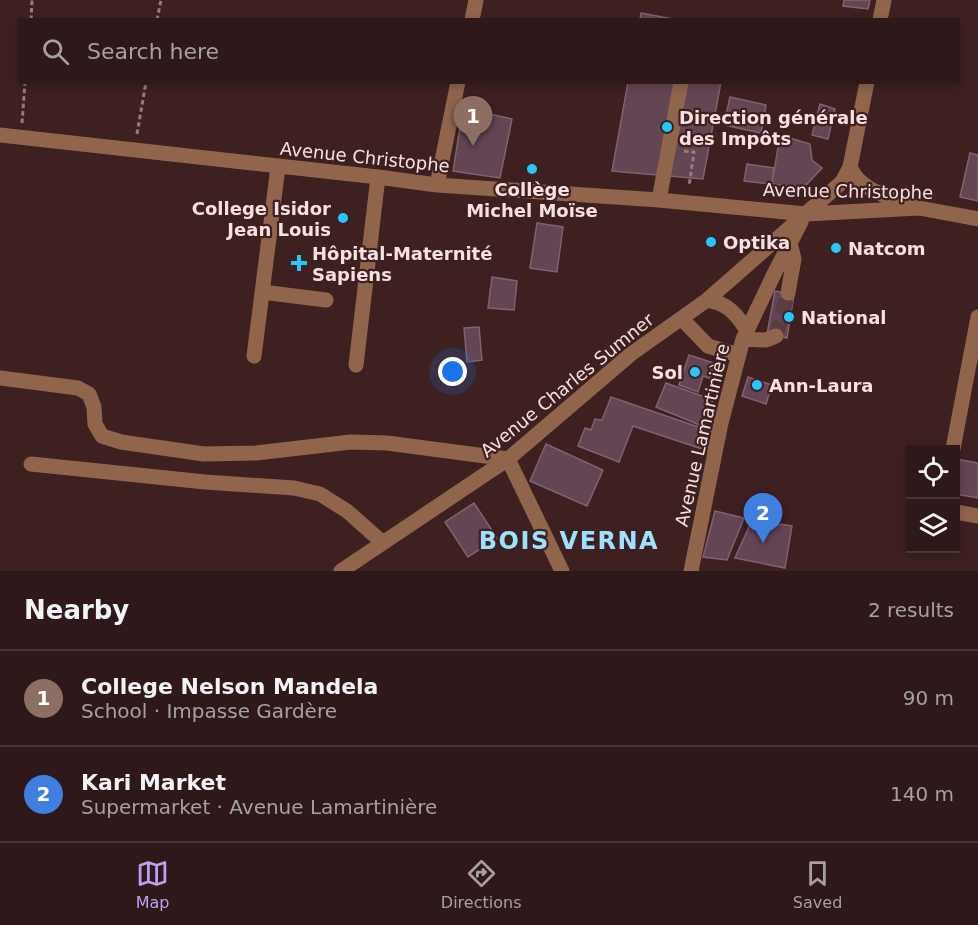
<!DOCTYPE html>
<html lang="en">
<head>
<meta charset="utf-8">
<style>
	body { margin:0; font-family:"DejaVu Sans",sans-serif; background:#362122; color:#f1f3f6 }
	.controls { position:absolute; right:18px; bottom:18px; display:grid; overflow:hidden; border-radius:0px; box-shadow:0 3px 9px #0003 }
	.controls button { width:54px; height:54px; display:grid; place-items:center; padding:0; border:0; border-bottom:2px solid #493738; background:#2e1819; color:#f1f3f6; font:30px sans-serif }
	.you { position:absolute; left:453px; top:372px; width:21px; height:21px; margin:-15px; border:4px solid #fff; border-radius:50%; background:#1a73e8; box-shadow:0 0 0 9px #1a73e833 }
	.badge { display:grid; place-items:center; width:39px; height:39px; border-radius:50%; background:#bca0f2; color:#fff; font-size:20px; font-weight:700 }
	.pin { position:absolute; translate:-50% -50px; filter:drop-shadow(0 2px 3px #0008) }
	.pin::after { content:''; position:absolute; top:32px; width:21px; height:18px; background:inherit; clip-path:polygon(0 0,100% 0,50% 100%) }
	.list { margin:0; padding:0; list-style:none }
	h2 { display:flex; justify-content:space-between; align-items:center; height:78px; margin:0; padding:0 24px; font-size:26px }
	h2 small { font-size:20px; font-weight:400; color:#a7a0a2 }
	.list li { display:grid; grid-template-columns:39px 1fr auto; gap:18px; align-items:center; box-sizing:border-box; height:96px; padding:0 24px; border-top:2px solid #493738 }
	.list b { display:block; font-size:22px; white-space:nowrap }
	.list p { margin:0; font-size:20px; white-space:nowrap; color:#a7a0a2 }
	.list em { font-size:20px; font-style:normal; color:#a7a0a2 }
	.icon { flex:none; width:33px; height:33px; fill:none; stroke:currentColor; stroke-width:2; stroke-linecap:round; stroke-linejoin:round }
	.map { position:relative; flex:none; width:978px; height:571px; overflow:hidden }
	.search { position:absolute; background:#2e1819; box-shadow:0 3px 9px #0003; left:18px; right:18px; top:18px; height:66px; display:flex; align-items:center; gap:15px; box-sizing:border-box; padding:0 21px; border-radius:0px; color:#a7a0a2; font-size:22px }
	.sheet { height:270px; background:#2e1819 }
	nav { display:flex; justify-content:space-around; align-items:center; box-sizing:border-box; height:84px; border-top:2px solid #493738; background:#2e1819; font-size:16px; color:#a7a0a2 }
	nav a { display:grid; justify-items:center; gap:3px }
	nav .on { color:#bca0f2 }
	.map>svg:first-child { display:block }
</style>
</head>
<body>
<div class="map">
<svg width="978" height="571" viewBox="0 0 978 571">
	<rect width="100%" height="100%" fill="#3e2021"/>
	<path fill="#634554" stroke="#826271" stroke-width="1.5" d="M 844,0 L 870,0 L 868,9 L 843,6 Z
		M 641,13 L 678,20 L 640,20 Z
		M 628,82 L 721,82 L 703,179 L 612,171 Z
		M 730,97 L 766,105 L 761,133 L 724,125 Z
		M 820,104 L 835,109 L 828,139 L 812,135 Z
		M 463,108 L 512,119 L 500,178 L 453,171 Z
		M 780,135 L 810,144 L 812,160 L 822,168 L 807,184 L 799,187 L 772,184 Z
		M 970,153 L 978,155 L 978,201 L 960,197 Z
		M 747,164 L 774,168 L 772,184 L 744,181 Z
		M 537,223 L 563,227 L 557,272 L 530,268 Z
		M 492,277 L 517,281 L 514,310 L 488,308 Z
		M 775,291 L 794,295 L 787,338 L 767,334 Z
		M 479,327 L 482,360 L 467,362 L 464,328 Z
		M 689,355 L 723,366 L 718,381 L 703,376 L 698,392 L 679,385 Z
		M 748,377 L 772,385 L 766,404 L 742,396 Z
		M 666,383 L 713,400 L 702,426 L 656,407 Z
		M 611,397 L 713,432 L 708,451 L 633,426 L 619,462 L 578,446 L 585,428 L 591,430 L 595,419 L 602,420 Z
		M 546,444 L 603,470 L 587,506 L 530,481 Z
		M 956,459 L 978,463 L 978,498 L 956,494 Z
		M 474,503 L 497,538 L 468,557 L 445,522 Z
		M 715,511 L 744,518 L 727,560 L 703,557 Z
		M 752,520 L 792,526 L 785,568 L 735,558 Z"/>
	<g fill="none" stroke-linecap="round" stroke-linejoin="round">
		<path stroke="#5a3d3e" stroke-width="15" stroke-dasharray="15 8" stroke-linecap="butt" d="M 776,336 L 788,293"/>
		<path stroke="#967c7c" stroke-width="3" stroke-dasharray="4.5 3" stroke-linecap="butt" d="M 31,20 L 32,0
			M 157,20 L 161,0
			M 22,123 L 25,82
			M 137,134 L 146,82
			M 684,151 L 694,152 L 689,186"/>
		<path stroke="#90654c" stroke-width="15" d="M 472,20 L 476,0
			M 880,20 L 884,0
			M 0,135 L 378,177 L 437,185 L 659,200 L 806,214 L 919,208 L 978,219
			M 850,167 C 860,191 888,196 911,205
			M 437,185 L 458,82
			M 659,200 L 681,82
			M 262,292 L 326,300
			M 788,293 L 794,259 L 790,243
			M 707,300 C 727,303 737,314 747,331
			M 682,319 L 708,346 L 739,355
			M 743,339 L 766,340 L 776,336
			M 254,356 L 278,167
			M 356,365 L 378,177
			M 0,378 L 78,388 L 89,394 L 94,407 L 95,424 L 102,436 L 121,442 L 204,454 L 256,453 L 351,442 L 387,443 L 508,459 L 562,571
			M 953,449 L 978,317
			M 31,464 L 205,482 L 294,488 L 320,494 L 347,511 L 383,543
			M 956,512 L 978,516
			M 341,571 L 508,459 L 631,354 L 707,300 L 842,182 L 850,167 L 867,82
			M 691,571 L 721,423 L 743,339 L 775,272 L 801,222"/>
	</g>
	<g fill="#23c9fe" stroke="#3e2021" stroke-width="2">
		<circle cx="667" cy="127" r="6"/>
		<circle cx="532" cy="169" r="6"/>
		<circle cx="343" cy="218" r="6"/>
		<circle cx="711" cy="242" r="6"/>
		<circle cx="836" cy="248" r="6"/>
		<path d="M296 254h6v6h6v6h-6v6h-6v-6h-6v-6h6z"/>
		<circle cx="789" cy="317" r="6"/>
		<circle cx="695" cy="372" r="6"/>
		<circle cx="757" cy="385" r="6"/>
	</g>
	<g text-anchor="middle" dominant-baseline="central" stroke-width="4.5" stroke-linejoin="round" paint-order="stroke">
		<g font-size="18" font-weight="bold" fill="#f6e1e0" stroke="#3e2021" text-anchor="start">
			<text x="679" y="117">Direction générale<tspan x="679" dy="21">des Impôts</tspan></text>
			<text x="532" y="189" text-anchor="middle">Collège<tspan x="532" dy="21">Michel Moïse</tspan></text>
			<text x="331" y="208" text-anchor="end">College Isidor<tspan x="331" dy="21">Jean Louis</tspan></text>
			<text x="723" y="242">Optika</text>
			<text x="848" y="248">Natcom</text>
			<text x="312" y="253">Hôpital-Maternité<tspan x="312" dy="21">Sapiens</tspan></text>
			<text x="801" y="317">National</text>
			<text x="683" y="372" text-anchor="end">Sol</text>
			<text x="769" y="385">Ann-Laura</text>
		</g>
		<g font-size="18" fill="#f6e1e0" stroke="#3e2021">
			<text transform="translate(365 157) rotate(6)">Avenue Christophe</text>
			<text transform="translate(848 191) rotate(1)">Avenue Christophe</text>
			<text transform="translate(567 385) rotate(-39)">Avenue Charles Sumner</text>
			<text transform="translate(702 435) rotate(-77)">Avenue Lamartinière</text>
		</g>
		<g font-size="24" font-weight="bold" letter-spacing="1.5" fill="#9ce1ff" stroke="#3e2021">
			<text x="569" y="541">BOIS VERNA</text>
		</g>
	</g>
</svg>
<div class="controls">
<button><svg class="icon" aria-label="locate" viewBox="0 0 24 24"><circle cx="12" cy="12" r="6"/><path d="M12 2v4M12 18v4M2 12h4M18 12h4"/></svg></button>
<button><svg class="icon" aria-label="layers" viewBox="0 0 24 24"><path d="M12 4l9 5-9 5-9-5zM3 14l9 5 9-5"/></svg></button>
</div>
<div class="you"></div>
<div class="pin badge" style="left:473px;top:146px;background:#8d6e63">1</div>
<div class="pin badge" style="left:763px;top:543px;background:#3f7fe0">2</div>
<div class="search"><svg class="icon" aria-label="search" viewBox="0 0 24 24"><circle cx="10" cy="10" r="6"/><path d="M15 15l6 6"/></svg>Search here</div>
</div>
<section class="sheet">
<h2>Nearby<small>2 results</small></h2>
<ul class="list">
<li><span class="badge" style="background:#8d6e63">1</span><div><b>College Nelson Mandela</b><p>School · Impasse Gardère</p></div><em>90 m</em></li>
<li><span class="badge" style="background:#3f7fe0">2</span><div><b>Kari Market</b><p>Supermarket · Avenue Lamartinière</p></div><em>140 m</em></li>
</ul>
</section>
<nav>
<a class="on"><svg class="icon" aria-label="map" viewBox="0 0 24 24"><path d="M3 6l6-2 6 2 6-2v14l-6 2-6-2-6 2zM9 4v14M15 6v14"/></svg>Map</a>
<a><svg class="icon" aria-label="directions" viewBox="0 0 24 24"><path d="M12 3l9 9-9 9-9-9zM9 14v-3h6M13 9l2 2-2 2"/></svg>Directions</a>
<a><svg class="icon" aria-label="saved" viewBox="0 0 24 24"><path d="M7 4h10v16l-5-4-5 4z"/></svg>Saved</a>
</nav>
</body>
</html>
